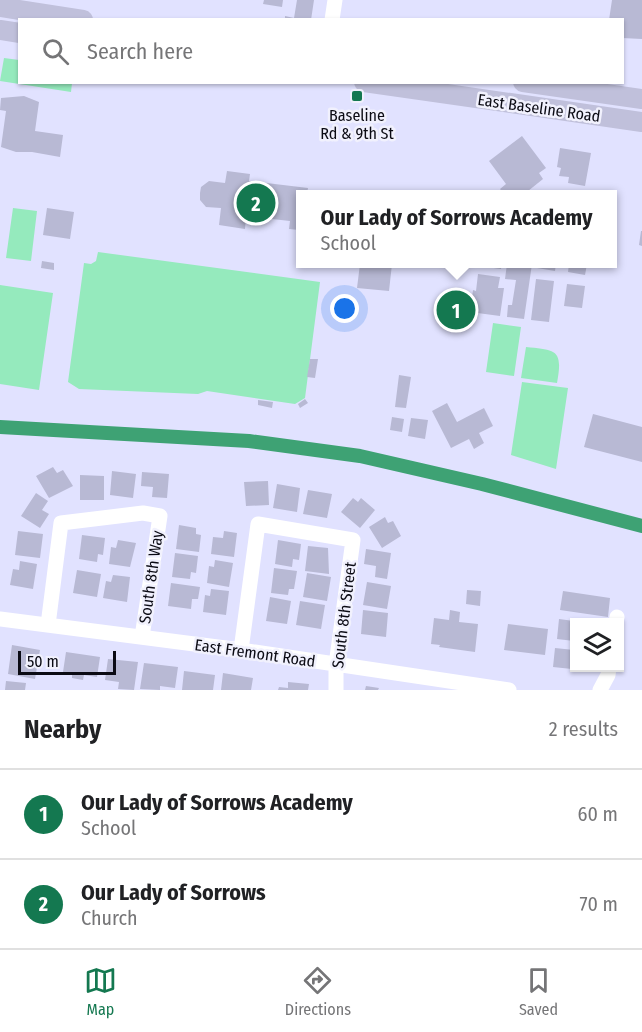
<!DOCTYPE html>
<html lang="en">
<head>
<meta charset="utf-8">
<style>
	body { margin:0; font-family:"Fira Sans Condensed",sans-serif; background:#f2f2f2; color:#202124 }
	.controls { position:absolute; right:18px; bottom:18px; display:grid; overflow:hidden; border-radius:0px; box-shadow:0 2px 4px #0004 }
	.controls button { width:54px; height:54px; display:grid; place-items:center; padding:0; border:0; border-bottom:2px solid #e0e0e0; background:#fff; color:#202124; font:30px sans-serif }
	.scale { position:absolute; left:18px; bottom:15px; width:98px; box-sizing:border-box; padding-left:6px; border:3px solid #0b0b14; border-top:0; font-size:16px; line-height:21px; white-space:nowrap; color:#0b0b14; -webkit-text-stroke:4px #f1f1fd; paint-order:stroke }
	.you { position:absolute; left:345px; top:309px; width:21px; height:21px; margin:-15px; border:4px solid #fff; border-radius:50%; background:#1a73e8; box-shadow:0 0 0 9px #1a73e833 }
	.badge { display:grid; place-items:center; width:39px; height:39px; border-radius:50%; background:#147850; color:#fff; font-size:20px; font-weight:700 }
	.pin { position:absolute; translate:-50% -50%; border:3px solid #fff; box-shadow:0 2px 6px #0006 }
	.popup { position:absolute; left:296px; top:190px; width:321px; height:78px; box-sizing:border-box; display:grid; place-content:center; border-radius:0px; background:#fff; filter:drop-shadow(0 2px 4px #0005); font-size:20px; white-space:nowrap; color:#757577 }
	.popup b { font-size:22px; color:#202124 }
	.popup::after { content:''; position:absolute; left:50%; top:100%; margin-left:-12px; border:12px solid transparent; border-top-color:#fff }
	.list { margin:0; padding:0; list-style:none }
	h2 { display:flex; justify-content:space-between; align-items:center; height:78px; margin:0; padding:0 24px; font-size:26px }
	h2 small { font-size:20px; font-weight:400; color:#757577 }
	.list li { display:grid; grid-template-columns:39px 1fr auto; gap:18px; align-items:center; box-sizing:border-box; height:90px; padding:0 24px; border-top:2px solid #e0e0e0 }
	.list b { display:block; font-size:22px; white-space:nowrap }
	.list p { margin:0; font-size:20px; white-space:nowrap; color:#757577 }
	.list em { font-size:20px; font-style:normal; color:#757577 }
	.icon { flex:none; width:33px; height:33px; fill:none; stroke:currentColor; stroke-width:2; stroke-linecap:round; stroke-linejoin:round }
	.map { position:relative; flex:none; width:642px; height:690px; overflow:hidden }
	.search { position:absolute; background:#fff; box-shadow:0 2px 4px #0004; left:18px; right:18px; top:18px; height:66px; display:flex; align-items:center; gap:15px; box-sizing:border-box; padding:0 21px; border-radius:0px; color:#757577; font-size:22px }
	.sheet { height:258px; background:#fff }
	nav { display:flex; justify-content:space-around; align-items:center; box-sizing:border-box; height:84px; border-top:2px solid #e0e0e0; background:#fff; font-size:16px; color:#757577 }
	nav a { display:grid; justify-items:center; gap:3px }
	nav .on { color:#147850 }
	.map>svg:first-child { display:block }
</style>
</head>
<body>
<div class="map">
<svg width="642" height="690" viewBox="0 0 642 690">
	<rect width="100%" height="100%" fill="#e1e2ff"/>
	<path fill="#95eabd" d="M 4,58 L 19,60 L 20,82 L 72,83 L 71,92 L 0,81 Z
		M 13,208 L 37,211 L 31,261 L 6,258 Z
		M 98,252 L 320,282 L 305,398 L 295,404 L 207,391 L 198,394 L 79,389 L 68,382 L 84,263 L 91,264 L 96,261 Z
		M 0,285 L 53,293 L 39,390 L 0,384 Z
		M 493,323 L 521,327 L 514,376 L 486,372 Z
		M 526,347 C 557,350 563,350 557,383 L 521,378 Z
		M 522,382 L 568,388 L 556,469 L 511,455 Z"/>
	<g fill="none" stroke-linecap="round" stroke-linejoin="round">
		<path stroke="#3ea274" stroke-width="14" d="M 0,427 L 249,441 L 360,456 L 482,484 L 642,526"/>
	</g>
	<path fill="#b8b9d4" d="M 264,0 L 283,0 L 282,7 L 263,4 Z
		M 297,0 L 314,0 L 311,20 L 285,20 L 285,16 L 294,18 Z
		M 612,0 L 642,0 L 642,39 L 622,38 L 622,20 L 609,20 Z
		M 24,96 L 39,102 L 35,131 L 63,135 L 60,157 L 32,152 L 16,152 L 1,147 L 6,111 L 0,110 L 1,98 Z
		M 522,136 L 546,168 L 539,173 L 543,179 L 528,191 L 529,193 L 527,194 L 504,194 L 500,189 L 506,184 L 489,161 Z
		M 560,148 L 591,153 L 585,186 L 568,183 L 569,177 L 559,176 L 561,168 L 557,167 Z
		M 227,171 L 250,174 L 249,181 L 308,188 L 307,194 L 300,194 L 299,230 L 289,229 L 290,221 L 246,216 L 245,229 L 219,225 L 221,208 L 206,207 L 200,200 L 200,193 L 201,187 L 209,181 L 225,183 Z
		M 47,208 L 74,212 L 70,239 L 43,235 Z
		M 641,231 L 642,231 L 642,246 L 639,245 Z
		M 42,261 L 54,263 L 54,270 L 41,268 Z
		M 360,264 L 392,264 L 389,291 L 357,288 Z
		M 479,264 L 502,264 L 501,269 L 479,266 Z
		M 507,264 L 532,264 L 524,319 L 507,317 L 508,305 L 512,305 L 516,280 L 505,279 Z
		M 538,264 L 556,264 L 555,271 L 537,268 Z
		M 569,264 L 587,264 L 585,275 L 568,272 Z
		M 478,274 L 500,277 L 498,288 L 504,288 L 500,316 L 470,312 L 473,290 L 476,291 Z
		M 536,279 L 554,281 L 549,322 L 531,320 Z
		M 567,284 L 585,286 L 582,308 L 564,306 Z
		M 310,359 L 318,359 L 315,378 L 307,377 Z
		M 399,375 L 411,377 L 406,408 L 395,407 Z
		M 305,399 L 308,403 L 300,408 L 298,404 Z
		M 258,400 L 273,402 L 272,408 L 258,405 Z
		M 447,403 L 457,422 L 484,408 L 493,426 L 479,433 L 484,443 L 474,449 L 469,439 L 451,448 L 432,411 Z
		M 593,414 L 642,427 L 642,462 L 584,447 Z
		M 392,417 L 404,419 L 402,432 L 390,430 Z
		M 411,418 L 428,420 L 425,439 L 408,436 Z
		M 53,467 L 57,473 L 63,470 L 73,486 L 49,498 L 36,476 Z
		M 112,471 L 136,474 L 133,498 L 110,495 Z
		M 142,472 L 169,474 L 167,498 L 152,497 L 153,487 L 141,486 Z
		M 80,475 L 104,476 L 104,500 L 80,500 Z
		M 268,481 L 269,505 L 246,506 L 244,482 Z
		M 277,484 L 300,488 L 297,512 L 273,508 Z
		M 308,490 L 332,494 L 327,518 L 303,514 Z
		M 36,493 L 48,501 L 42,510 L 49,514 L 40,528 L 21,516 Z
		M 353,498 L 358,502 L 361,498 L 375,510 L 360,528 L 341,512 Z
		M 385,517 L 388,523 L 393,521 L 401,536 L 382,548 L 369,527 Z
		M 179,525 L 196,528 L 196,534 L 201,535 L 199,552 L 176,549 Z
		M 18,531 L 43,534 L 40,558 L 15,555 Z
		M 224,531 L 237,533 L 234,557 L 211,554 L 213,537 L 223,538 Z
		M 82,535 L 105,538 L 103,555 L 98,554 L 97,562 L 79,559 Z
		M 118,540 L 136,543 L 130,567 L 109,564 L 111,547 L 116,548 Z
		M 278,540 L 301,544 L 299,560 L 293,559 L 292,567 L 275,564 Z
		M 308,546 L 328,548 L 329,574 L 305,571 Z
		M 366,549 L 391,553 L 387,579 L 375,577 L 376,566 L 364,564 Z
		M 175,553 L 198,556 L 196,573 L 191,572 L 190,579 L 172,577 Z
		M 215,560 L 233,563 L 229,587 L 207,583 L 209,566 L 214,567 Z
		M 20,561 L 37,564 L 33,589 L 10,585 L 13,569 L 19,570 Z
		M 274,568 L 297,571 L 294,589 L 289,589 L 288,595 L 271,593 Z
		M 77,570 L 101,574 L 97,597 L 73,593 Z
		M 307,573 L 331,577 L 327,601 L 303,597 Z
		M 113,575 L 130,577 L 127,602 L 103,598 L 106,581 L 111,582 Z
		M 367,582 L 391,586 L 387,609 L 363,605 Z
		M 171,583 L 200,587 L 198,599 L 192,599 L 191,609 L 168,606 Z
		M 211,589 L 229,591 L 226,615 L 203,612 L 205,595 L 210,596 Z
		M 467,590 L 481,591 L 480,606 L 466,604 Z
		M 563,591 L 610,598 L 608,617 L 560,610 Z
		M 270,597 L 291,601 L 287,624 L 266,621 Z
		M 300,601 L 325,605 L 321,629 L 296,625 Z
		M 363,610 L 388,613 L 386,637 L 361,634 Z
		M 450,610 L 460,612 L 459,622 L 478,624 L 475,652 L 439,647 L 440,645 L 431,644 L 434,618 L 449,620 Z
		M 559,619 L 574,621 L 574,641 L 557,639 Z
		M 508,624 L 548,629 L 545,655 L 504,650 Z
		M 12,645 L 40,650 L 35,679 L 8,674 Z
		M 555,648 L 574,650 L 574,668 L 601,668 L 600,672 L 553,667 Z
		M 66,652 L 100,657 L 97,677 L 84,675 L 83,680 L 72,678 L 72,673 L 63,672 Z
		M 108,659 L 138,662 L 134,690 L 118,689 L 119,682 L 105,680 Z
		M 144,663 L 178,667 L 175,688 L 160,686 L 160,690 L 140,689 Z
		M 184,671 L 215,675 L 213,690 L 182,690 Z
		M 223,673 L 253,678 L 251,690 L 221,690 Z
		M 6,681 L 26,683 L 25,690 L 5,690 Z
		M 288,682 L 309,684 L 308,690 L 278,690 L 279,687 L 288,688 Z
		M 366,686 L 379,688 L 378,690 L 365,690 Z"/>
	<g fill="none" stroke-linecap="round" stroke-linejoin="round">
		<path stroke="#fff" stroke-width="15" d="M 332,20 L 335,0
			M 0,619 L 241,650 L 509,690
			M 616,622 L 617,617
			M 48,625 L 61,523 L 143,513 L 160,516 L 142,637
			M 241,650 L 258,524 L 353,540 L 336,665 L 336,690
			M 600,690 L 608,675 L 609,668"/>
		<path stroke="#c0c0db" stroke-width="20" d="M 0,7 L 83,20
			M 0,30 L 20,33
			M 364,82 L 642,122
			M 523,82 L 642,99"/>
	</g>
	<rect fill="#147850" stroke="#f1f1fd" stroke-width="2" x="351" y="90" width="12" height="12" rx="3"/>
	<g text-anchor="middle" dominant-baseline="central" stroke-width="5" stroke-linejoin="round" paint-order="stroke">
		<g font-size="16" fill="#0b0b14" stroke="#f1f1fd">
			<text transform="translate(539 108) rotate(8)">East Baseline Road</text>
			<text transform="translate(151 577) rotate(-82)">South 8th Way</text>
			<text transform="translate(344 615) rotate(-83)">South 8th Street</text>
			<text transform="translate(255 653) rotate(8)">East Fremont Road</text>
		</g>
		<g font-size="16" fill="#0b0b14" stroke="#f1f1fd">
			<text x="357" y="115">Baseline<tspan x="357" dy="18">Rd &amp; 9th St</tspan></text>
		</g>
	</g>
</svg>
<div class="controls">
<button><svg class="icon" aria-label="layers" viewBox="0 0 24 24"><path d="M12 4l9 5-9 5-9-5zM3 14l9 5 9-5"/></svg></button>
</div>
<div class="scale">50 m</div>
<div class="you"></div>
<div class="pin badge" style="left:456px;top:310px">1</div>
<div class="popup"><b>Our Lady of Sorrows Academy</b>School</div>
<div class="pin badge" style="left:256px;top:203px">2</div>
<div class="search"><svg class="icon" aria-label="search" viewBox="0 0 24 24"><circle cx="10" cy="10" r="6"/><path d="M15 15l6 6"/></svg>Search here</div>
</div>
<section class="sheet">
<h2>Nearby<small>2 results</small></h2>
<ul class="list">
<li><span class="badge">1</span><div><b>Our Lady of Sorrows Academy</b><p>School</p></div><em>60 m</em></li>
<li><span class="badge">2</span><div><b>Our Lady of Sorrows</b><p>Church</p></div><em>70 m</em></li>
</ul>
</section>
<nav>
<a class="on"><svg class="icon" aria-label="map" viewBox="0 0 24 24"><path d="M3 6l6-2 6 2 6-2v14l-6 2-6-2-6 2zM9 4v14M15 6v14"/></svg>Map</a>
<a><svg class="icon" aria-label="directions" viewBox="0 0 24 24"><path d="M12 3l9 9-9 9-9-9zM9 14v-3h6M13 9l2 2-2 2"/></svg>Directions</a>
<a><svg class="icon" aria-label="saved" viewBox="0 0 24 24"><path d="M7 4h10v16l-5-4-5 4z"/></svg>Saved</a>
</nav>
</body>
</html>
